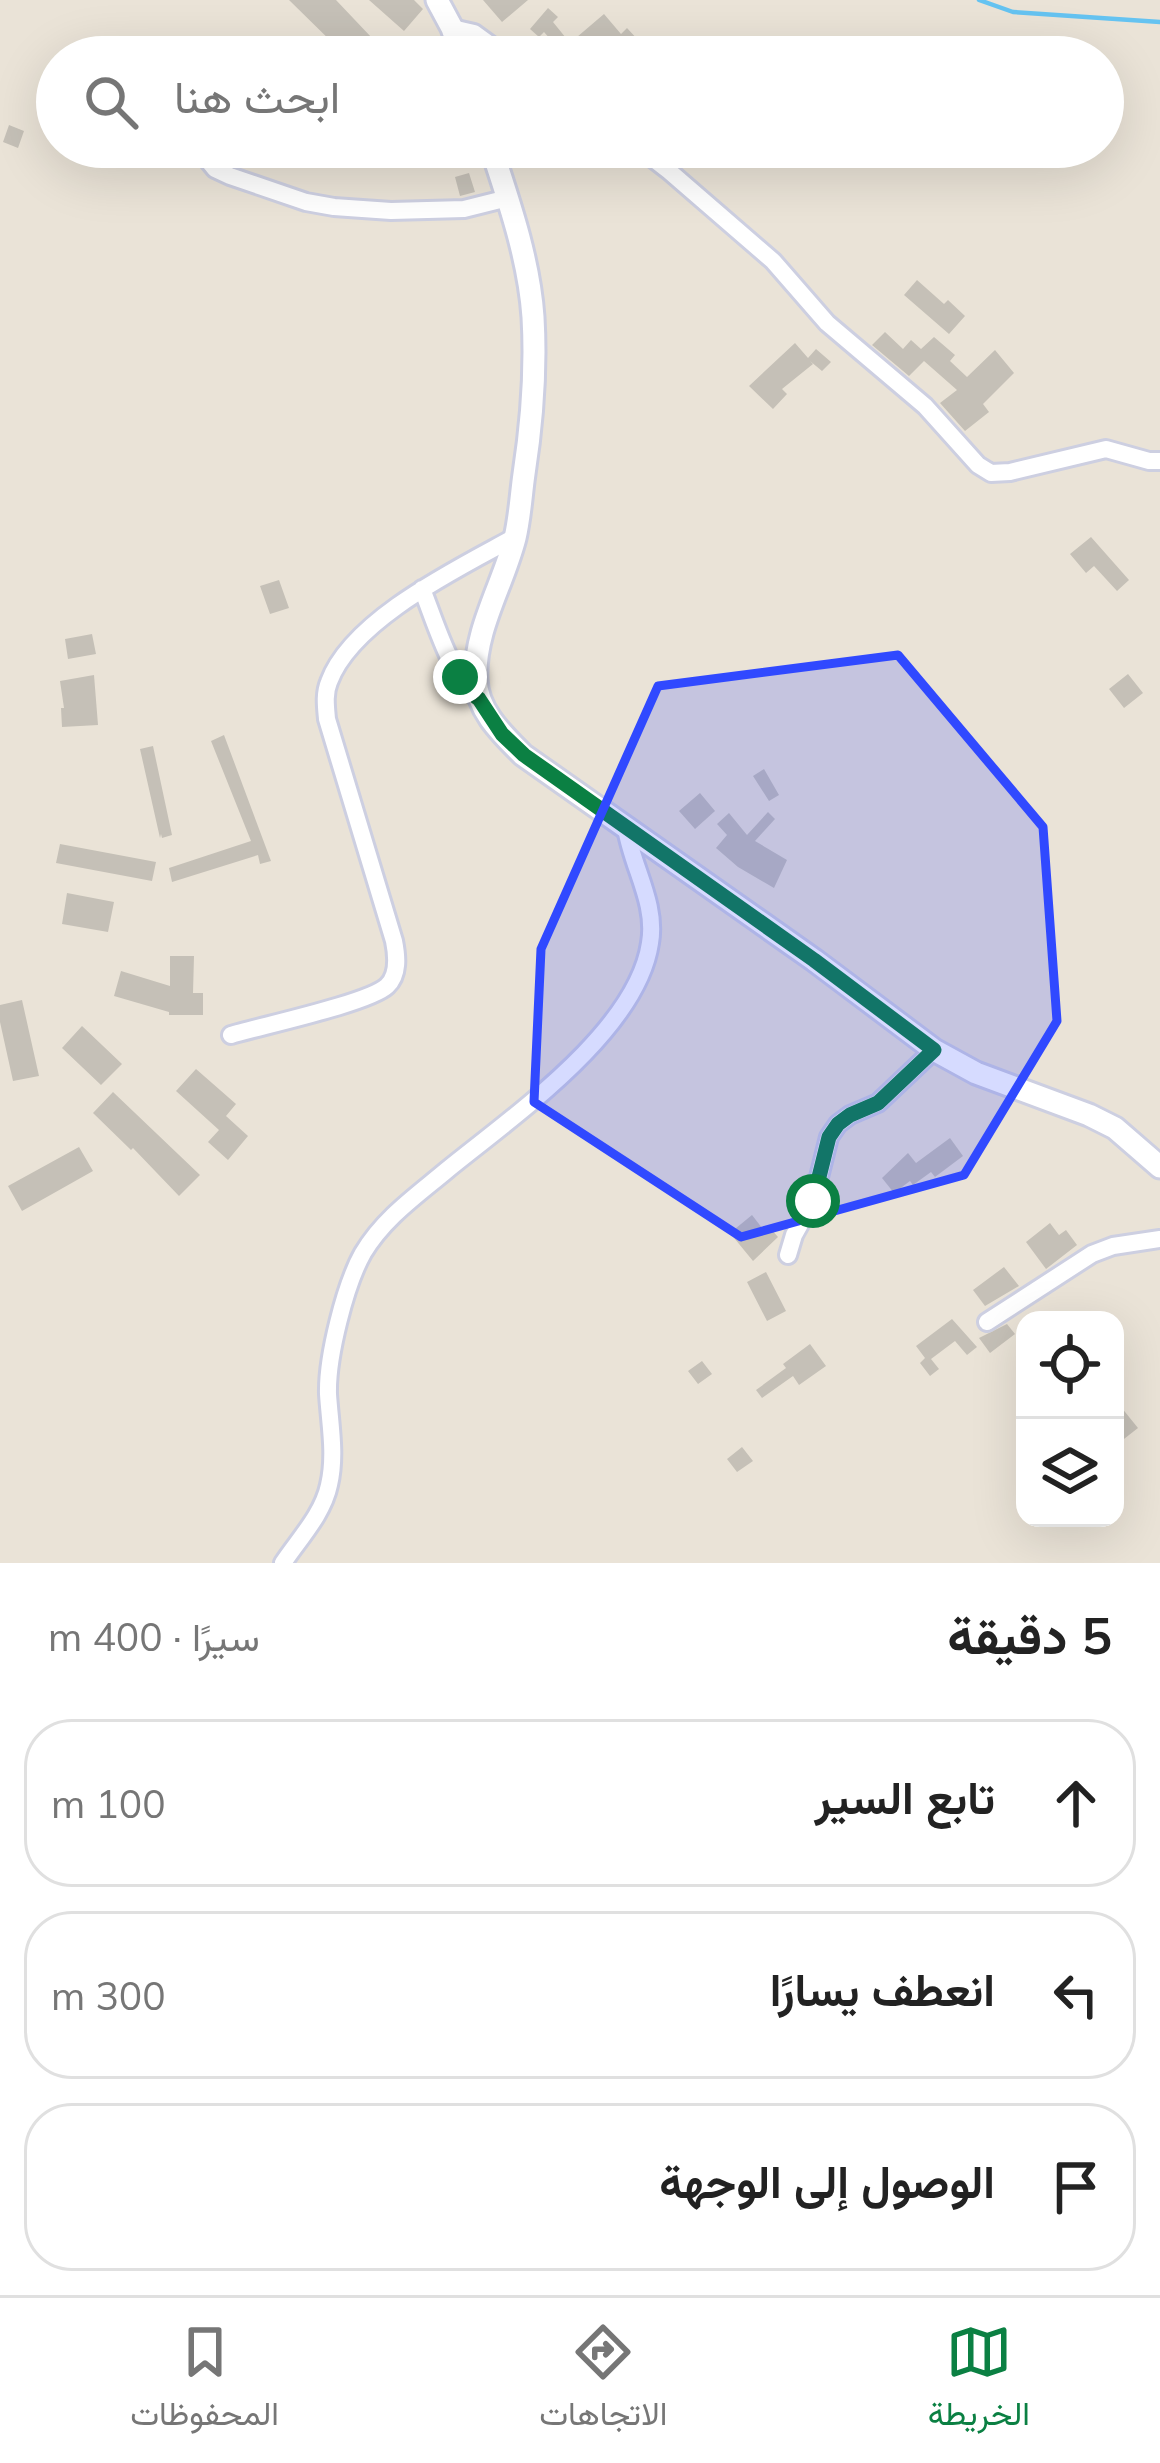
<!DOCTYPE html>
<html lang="ar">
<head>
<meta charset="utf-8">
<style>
	body { margin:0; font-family:Mulish,Vazirmatn,sans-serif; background:#f6f6f6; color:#222; direction:rtl }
	.controls { position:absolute; right:36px; bottom:36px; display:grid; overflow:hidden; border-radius:24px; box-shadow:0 12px 48px #0002 }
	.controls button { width:108px; height:108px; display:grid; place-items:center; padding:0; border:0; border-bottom:3px solid #e0e0e0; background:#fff; color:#222; font:60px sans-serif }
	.stop { position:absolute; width:36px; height:36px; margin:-27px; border:9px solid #0b8043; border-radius:50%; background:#fff }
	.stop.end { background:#0b8043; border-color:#fff; box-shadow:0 3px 12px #0008 }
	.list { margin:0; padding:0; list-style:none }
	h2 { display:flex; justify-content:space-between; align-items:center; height:156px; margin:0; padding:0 48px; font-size:51px }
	h2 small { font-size:39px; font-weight:400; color:#767676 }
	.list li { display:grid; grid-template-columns:78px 1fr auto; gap:36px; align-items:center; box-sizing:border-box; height:168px; margin:0 24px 24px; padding:0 24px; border:3px solid #e0e0e0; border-radius:48px }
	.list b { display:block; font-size:45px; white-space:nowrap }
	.list em { font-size:39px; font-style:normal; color:#767676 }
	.icon { flex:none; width:66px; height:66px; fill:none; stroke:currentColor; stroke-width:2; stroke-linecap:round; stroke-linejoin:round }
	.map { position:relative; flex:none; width:1160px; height:1563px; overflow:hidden; direction:ltr }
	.search { position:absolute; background:#fff; box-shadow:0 12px 48px #0002; left:36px; right:36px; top:36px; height:132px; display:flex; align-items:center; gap:30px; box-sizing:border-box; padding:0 42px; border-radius:66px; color:#767676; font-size:45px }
	.sheet { height:732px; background:#fff }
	nav { display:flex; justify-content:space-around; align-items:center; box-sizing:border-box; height:168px; border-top:3px solid #e0e0e0; background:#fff; font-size:33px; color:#767676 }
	nav a { display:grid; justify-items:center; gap:6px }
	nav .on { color:#0b8043 }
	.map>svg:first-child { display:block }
</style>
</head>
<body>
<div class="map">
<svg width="1160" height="1563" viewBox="0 0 1160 1563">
	<rect width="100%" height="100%" fill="#eae3d7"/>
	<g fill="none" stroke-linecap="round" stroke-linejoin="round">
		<path stroke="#65c3f1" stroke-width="4.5" d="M 979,0 L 1013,12 L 1160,22"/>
	</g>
	<path fill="#c5c0b7" d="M 289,0 L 336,0 L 390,57 L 351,57 L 345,51 L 343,53 Z
		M 369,0 L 414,0 L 423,9 L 404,31 Z
		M 483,0 L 528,0 L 502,22 Z
		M 548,8 L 558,17 L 553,22 L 570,43 L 604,14 L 621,34 L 627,28 L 639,41 L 624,55 L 610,40 L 590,57 L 566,57 L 544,32 L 539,37 L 530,29 Z
		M 186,37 L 188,57 L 169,57 L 167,39 Z
		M 9,125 L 24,131 L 18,148 L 3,142 Z
		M 469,173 L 475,192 L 460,196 L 455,177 Z
		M 917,280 L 944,304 L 948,300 L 965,316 L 949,334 L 904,295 Z
		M 885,332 L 903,349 L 911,340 L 921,349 L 934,337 L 955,355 L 950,361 L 967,377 L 995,350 L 1014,373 L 983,404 L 989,412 L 965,431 L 940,403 L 957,390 L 924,361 L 909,376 L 872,345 Z
		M 795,343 L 808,358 L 816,349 L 831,362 L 822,371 L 810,361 L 813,364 L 782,389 L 787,394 L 773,409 L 749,386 Z
		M 1091,537 L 1129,580 L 1117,591 L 1094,566 L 1086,573 L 1070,554 Z
		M 279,580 L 289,608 L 270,614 L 260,586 Z
		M 92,634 L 96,654 L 68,659 L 65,639 Z
		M 1128,674 L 1143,693 L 1124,708 L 1109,689 Z
		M 94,675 L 98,725 L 62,727 L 61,708 L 64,708 L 60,681 Z
		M 224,735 L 271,861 L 260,864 L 258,855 L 172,882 L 169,868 L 251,841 L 211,741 Z
		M 153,746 L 172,835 L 162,838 L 161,834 L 160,838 L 140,749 Z
		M 764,769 L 779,795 L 769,801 L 753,776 Z
		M 700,793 L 715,811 L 695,829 L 679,811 Z
		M 768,812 L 775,819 L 755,841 L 787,860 L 774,888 L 738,867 L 716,848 L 727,835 L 717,824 L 729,813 L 747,835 Z
		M 60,844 L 156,862 L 152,881 L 56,863 Z
		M 67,893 L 114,902 L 108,932 L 62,924 Z
		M 170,956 L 194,956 L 193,993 L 203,993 L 203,1015 L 169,1015 L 169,1012 L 114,996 L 121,971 L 170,986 Z
		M 22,1000 L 39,1076 L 13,1081 L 0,1022 L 0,1005 Z
		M 82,1026 L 122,1064 L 101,1085 L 62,1048 Z
		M 196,1069 L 236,1104 L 226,1116 L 248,1136 L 228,1160 L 208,1142 L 219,1130 L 176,1091 Z
		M 113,1092 L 200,1175 L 179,1196 L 133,1148 L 131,1150 L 93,1113 Z
		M 950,1138 L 963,1156 L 935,1177 L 931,1172 L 913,1185 L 910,1181 L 894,1193 L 882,1178 L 908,1153 L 916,1163 Z
		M 79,1147 L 93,1171 L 22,1211 L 8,1186 Z
		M 752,1215 L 766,1233 L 771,1229 L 778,1237 L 753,1261 L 730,1233 Z
		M 1050,1223 L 1059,1235 L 1066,1230 L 1077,1245 L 1046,1269 L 1026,1242 Z
		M 1004,1267 L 1019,1286 L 985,1306 L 973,1290 Z
		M 766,1272 L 786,1311 L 767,1321 L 747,1282 Z
		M 952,1319 L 977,1347 L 967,1355 L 955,1341 L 931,1359 L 939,1369 L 930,1376 L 920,1363 L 925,1358 L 916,1346 Z
		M 1007,1324 L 1015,1334 L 990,1353 L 979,1338 Z
		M 810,1344 L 826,1366 L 799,1385 L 793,1376 L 762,1398 L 756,1390 L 786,1368 L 783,1364 Z
		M 702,1361 L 712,1374 L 698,1384 L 688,1371 Z
		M 1121,1407 L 1138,1428 L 1115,1446 L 1115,1412 Z
		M 742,1447 L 753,1461 L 737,1472 L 727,1459 Z"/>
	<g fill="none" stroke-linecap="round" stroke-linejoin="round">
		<g stroke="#cdcfe1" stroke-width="22">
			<path id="minor" d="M 452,28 L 474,33 L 507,57
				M 197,147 L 215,169 L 230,176 L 306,202 L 334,207 L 391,211 L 464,209 L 508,198
				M 638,147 L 669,171 L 773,261 L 827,323 L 925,406 L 978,465 L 991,473 L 1010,472 L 1106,449 L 1149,461 L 1160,461
				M 422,589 C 435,621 451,678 479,699
				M 231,1035 C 261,1026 369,1003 387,986 C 399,975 397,956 394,941 L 327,719 C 326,707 324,694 329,682 C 352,619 459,568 515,537
				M 788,1255 L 794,1235 L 813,1201 L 829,1137 L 838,1124 L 850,1115 L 878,1103 L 934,1050
				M 987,1322 L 1092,1254 L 1113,1246 L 1160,1239
				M 283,1563 C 299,1539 323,1514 329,1485 C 336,1455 330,1425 328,1394 C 327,1357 345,1285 363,1253 C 384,1218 416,1196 447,1170 C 512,1117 637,1031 650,943 C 657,903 632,867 626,828"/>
		</g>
		<g stroke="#cdcfe1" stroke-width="27">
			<path id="tertiary" d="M 437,0 L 452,28 L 462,57
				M 491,147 C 509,202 529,259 533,317 C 536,369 532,422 524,474 C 521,495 520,517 515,538 C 503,585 474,630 476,679 C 477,711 502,734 523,755 L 814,960 L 934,1050 L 976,1073 L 1089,1115 L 1115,1128 L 1160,1167"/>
		</g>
		<use href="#minor" stroke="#fff" stroke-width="16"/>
		<use href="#tertiary" stroke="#fff" stroke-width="21"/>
	</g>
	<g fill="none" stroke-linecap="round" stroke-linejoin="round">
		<path stroke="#0b8043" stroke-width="15" d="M 460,677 L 470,692 L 479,699 L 502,734 L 524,755 L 814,960 L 934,1050 L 878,1103 L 850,1115 L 838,1124 L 829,1137 L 813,1201"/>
	</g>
	<path fill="#3049ff" fill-opacity="0.2" stroke="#3049ff" stroke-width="9" stroke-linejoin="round" d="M 898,655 L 1043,827 L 1057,1021 L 964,1175 L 741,1237 L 534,1102 L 541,949 L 658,686 Z"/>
</svg>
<div class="controls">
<button><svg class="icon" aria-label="locate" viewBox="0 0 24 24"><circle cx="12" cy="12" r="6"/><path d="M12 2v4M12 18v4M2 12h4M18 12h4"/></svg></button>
<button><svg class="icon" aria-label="layers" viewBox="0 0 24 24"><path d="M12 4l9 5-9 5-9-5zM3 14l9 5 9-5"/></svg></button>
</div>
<div class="stop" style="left:813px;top:1201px"></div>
<div class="stop end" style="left:460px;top:677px"></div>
<div class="search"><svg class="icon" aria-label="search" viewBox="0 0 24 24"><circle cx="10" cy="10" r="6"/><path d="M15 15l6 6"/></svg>ابحث هنا</div>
</div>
<section class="sheet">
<h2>5 دقيقة<small>سيرًا · 400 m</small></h2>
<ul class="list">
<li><svg class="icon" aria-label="ahead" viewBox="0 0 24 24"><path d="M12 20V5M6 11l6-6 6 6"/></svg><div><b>تابع السير</b></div><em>100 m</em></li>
<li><svg class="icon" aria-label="left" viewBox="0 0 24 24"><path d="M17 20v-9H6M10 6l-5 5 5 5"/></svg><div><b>انعطف يسارًا</b></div><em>300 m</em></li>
<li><svg class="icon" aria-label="arrive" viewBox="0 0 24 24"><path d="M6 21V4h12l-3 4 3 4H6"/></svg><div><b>الوصول إلى الوجهة</b></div></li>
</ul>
</section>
<nav>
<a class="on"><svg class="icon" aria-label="map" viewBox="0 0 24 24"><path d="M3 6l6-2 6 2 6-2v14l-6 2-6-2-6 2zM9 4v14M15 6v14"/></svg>الخريطة</a>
<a><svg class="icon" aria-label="directions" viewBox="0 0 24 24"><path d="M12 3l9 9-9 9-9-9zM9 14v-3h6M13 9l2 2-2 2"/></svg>الاتجاهات</a>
<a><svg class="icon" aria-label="saved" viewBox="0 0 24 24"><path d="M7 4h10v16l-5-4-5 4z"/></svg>المحفوظات</a>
</nav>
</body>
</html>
